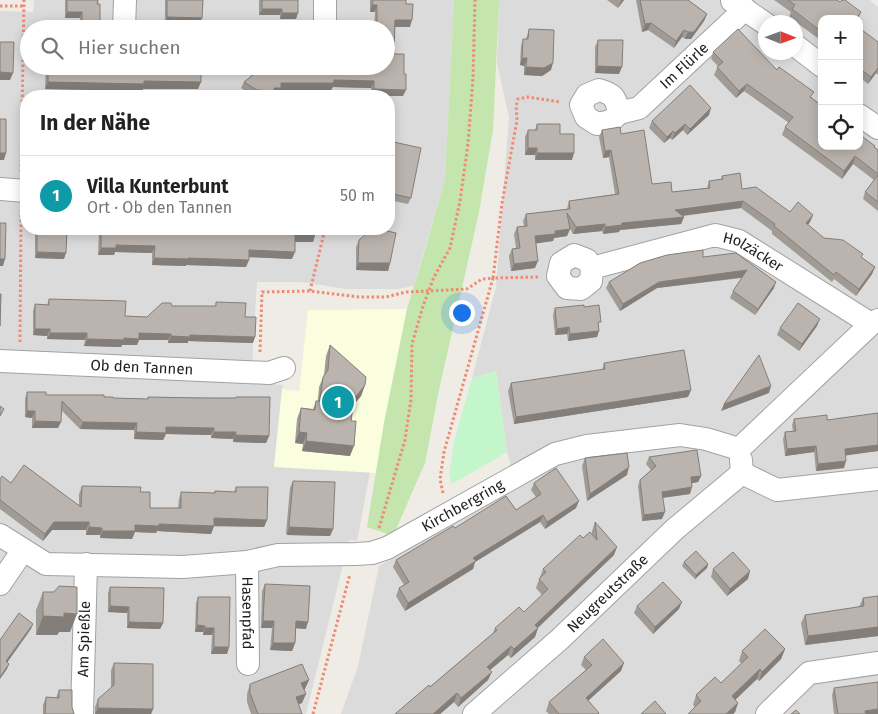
<!DOCTYPE html>
<html lang="de">
<head>
<meta charset="utf-8">
<style>
	body { margin:0; font-family:"Fira Sans",sans-serif; background:#f2f2f2; color:#222 }
	.controls { position:absolute; right:15px; top:15px; display:grid; overflow:hidden; border-radius:10px; box-shadow:0 2px 12px #0003 }
	.controls button { width:45px; height:45px; display:grid; place-items:center; padding:0; border:0; border-bottom:1px solid #e0e0e0; background:#fff; color:#222; font:25px sans-serif }
	.compass { position:absolute; left:758px; top:15px; width:45px; height:45px; border-radius:50%; background:#fff; box-shadow:0 2px 12px #0003; rotate:91deg }
	.you { position:absolute; left:461px; top:312px; width:18px; height:18px; margin:-12px; border:4px solid #fff; border-radius:50%; background:#1a73e8; box-shadow:0 0 0 8px #1a73e833 }
	.badge { display:grid; place-items:center; width:32px; height:32px; border-radius:50%; background:#ea580c; color:#fff; font-size:16px; font-weight:700 }
	.pin { position:absolute; translate:-50% -50%; border:2px solid #fff; box-shadow:0 1px 5px #0006 }
	.list { margin:0; padding:0; list-style:none }
	h2 { display:flex; justify-content:space-between; align-items:center; height:65px; margin:0; padding:0 20px; font-size:21px }
	h2 small { font-size:16px; font-weight:400; color:#767676 }
	.list li { display:grid; grid-template-columns:32px 1fr auto; gap:15px; align-items:center; box-sizing:border-box; height:80px; padding:0 20px; border-top:1px solid #e0e0e0 }
	.list b { display:block; font-size:19px; white-space:nowrap }
	.list p { margin:0; font-size:16px; white-space:nowrap; color:#767676 }
	.list em { font-size:16px; font-style:normal; color:#767676 }
	.icon { flex:none; width:28px; height:28px; fill:none; stroke:currentColor; stroke-width:2; stroke-linecap:round; stroke-linejoin:round }
	.map { position:relative; flex:none; width:878px; height:714px; overflow:hidden }
	.search { position:absolute; background:#fff; box-shadow:0 2px 12px #0003; left:20px; top:20px; width:375px; height:55px; display:flex; align-items:center; gap:12px; box-sizing:border-box; padding:0 18px; border-radius:28px; color:#767676; font-size:19px }
	.panel { position:absolute; background:#fff; box-shadow:0 2px 12px #0003; left:20px; top:90px; width:375px; height:145px; border-radius:20px }
	.map>svg:first-child { display:block }
</style>
</head>
<body>
<div class="map">
<svg width="878" height="714" viewBox="0 0 878 714">
	<rect width="100%" height="100%" fill="#eeece4"/>
	<path fill="#dcdbdb" fill-rule="evenodd" d="M 34,0 L 454,0 L 445,179 L 414,286 L 397,289 L 346,289 L 302,282 L 257,282 L 251,382 L 283,385 L 274,466 L 370,472 L 357,541 L 349,540 L 306,714 L 0,714 L 0,11 L 33,12 ZM 29,29 L 386,29 L 386,66 L 29,66 ZM 26,96 L 389,96 L 389,229 L 26,229 Z
		M 499,0 L 870,0 L 878,7 L 878,714 L 341,714 L 358,666 L 379,566 L 399,555 L 517,485 L 507,452 L 496,372 L 472,378 L 496,287 L 509,117 L 497,63 ZM 822,19 L 859,19 L 859,146 L 822,146 ZM 766,22 L 796,22 L 796,52 L 766,52 Z"/>
	<path fill="#fbfddf" d="M 407,309 L 384,423 L 376,473 L 274,467 L 282,389 L 299,391 L 308,310 Z"/>
	<path fill="#c4e5ad" d="M 454,0 L 499,0 L 493,130 L 479,212 L 439,390 L 425,463 L 393,536 L 367,527 L 384,423 L 407,309 L 423,257 L 445,179 Z"/>
	<path fill="#c4f6cc" d="M 496,371 L 507,452 L 452,484 L 449,475 L 454,442 L 472,378 Z"/>
	<g fill="none" stroke-linecap="round" stroke-linejoin="round">
		<g stroke="#a2a2a2" stroke-width="24">
			<g id="street">
				<path d="M 732,1 L 766,24"/>
				<path d="M 124,29 L 125,0"/>
				<path d="M 325,29 L 325,0"/>
				<path d="M 796,46 L 822,66"/>
				<path id="s1" d="M 619,113 C 616,97 613,94 599,90 L 587,95 L 581,105 L 586,117 L 597,124 L 611,121 L 619,113 L 639,108 L 745,9"/>
				<path d="M 859,115 L 878,128"/>
				<path d="M 0,189 L 26,191"/>
				<path id="s2" d="M 592,268 L 587,260 L 574,255 L 561,263 L 558,276 L 567,288 L 581,289 L 591,281 L 592,268 L 715,235 L 739,241 L 871,324"/>
				<path id="s3" d="M 0,361 L 269,373 L 284,368"/>
				<path d="M 741,460 L 742,473 L 777,490 L 878,479"/>
				<path id="s4" d="M 0,535 L 46,564 L 183,567 L 247,562 L 278,555 L 356,554 L 372,553 L 387,548 L 555,454 L 587,446 L 680,435 L 706,439 L 739,449 L 871,324 L 878,320"/>
				<path id="s5" d="M 247,562 L 248,664"/>
				<path d="M 0,584 L 23,550"/>
				<path id="s6" d="M 82,714 L 86,564"/>
				<path id="s7" d="M 474,714 L 560,639 L 675,529 L 742,473"/>
				<path d="M 767,714 L 809,673 L 878,663"/>
			</g>
		</g>
		<path stroke="#f18973" stroke-width="3" stroke-dasharray="2.5 2.5" stroke-linecap="butt" d="M 0,6 L 24,6
			M 21,172 L 24,0
			M 538,277 L 493,278 L 502,203 L 517,120 L 516,106 L 518,99 L 528,97 L 561,102
			M 310,291 L 325,229
			M 20,342 L 21,211
			M 260,352 L 262,292 L 310,291 L 359,297 L 386,297 L 406,292
			M 443,493 L 440,479 L 444,452 L 493,278 L 482,279 L 467,289
			M 379,528 L 405,440 L 411,399 L 412,344 L 423,306 L 434,277 L 450,248 L 460,201 L 468,144 L 473,78 L 475,0
			M 313,714 L 350,574"/>
		<use href="#street" stroke="#fff" stroke-width="22"/>
		<path stroke="#f18973" stroke-width="3" stroke-dasharray="2.5 2.5" stroke-linecap="butt" d="M 406,292 L 467,289"/>
	</g>
	<path fill="#a19b96" d="M 65,0 L 98,0 L 100,23 L 98,29 L 79,29 L 80,18 L 65,18 Z
		M 165,0 L 203,0 L 200,24 L 165,23 Z
		M 259,0 L 298,0 L 296,19 L 280,19 L 280,15 L 259,15 Z
		M 370,0 L 406,0 L 406,4 L 410,27 L 395,27 L 394,54 L 403,96 L 371,96 L 371,88 L 333,87 L 331,90 L 280,90 L 278,95 L 272,95 L 272,96 L 253,96 L 241,88 L 244,82 L 251,77 L 252,66 L 386,66 L 386,29 L 374,29 L 375,12 L 370,12 Z
		M 607,0 L 624,0 L 618,8 Z
		M 636,0 L 688,0 L 707,14 L 704,21 L 691,39 L 685,39 L 682,37 L 674,48 L 648,30 L 642,32 Z
		M 774,0 L 837,0 L 840,2 L 861,12 L 858,19 L 822,19 L 822,36 L 819,39 L 789,17 L 791,12 Z
		M 529,29 L 551,70 L 542,76 L 524,75 L 524,66 L 520,65 L 521,46 L 523,39 L 526,39 Z
		M 859,34 L 878,42 L 878,75 L 876,73 L 868,84 L 859,77 Z
		M 598,40 L 619,74 L 595,73 L 595,47 Z
		M 713,52 L 777,70 L 878,150 L 878,211 L 863,199 L 865,192 L 874,180 L 853,164 L 842,179 L 782,135 L 785,127 L 789,123 L 744,91 L 736,98 L 714,75 L 718,66 L 711,59 Z
		M 46,66 L 201,66 L 198,89 L 143,89 L 142,91 L 45,89 Z
		M 709,115 L 687,135 L 683,130 L 672,140 L 670,138 L 664,143 L 649,128 L 652,121 Z
		M 537,124 L 560,134 L 572,160 L 535,160 L 535,155 L 525,155 L 525,137 L 528,130 L 535,130 Z
		M 602,130 L 621,134 L 652,184 L 672,192 L 707,188 L 709,181 L 721,179 L 722,176 L 742,189 L 790,212 L 813,215 L 810,222 L 808,225 L 824,238 L 862,258 L 875,267 L 872,274 L 856,296 L 834,279 L 832,282 L 772,234 L 772,231 L 741,208 L 683,216 L 684,217 L 681,224 L 620,230 L 619,232 L 603,234 L 602,231 L 573,234 L 570,229 L 567,236 L 554,238 L 553,241 L 536,243 L 535,268 L 511,271 L 509,256 L 512,249 L 516,248 L 514,234 L 517,227 L 524,226 L 523,221 L 526,214 L 567,209 L 569,201 L 615,194 L 609,157 L 603,158 L 599,137 Z
		M 389,141 L 411,198 L 408,204 L 389,200 Z
		M 35,229 L 81,229 L 79,234 L 67,234 L 64,259 L 35,258 Z
		M 99,229 L 101,229 L 315,235 L 313,242 L 295,242 L 292,259 L 249,257 L 246,267 L 186,265 L 186,266 L 152,265 L 152,253 L 115,252 L 114,255 L 98,255 Z
		M 359,240 L 390,263 L 388,271 L 356,270 L 356,247 Z
		M 703,257 L 774,288 L 755,315 L 730,298 L 733,291 L 742,278 L 657,288 L 620,311 L 606,288 L 609,282 Z
		M 49,299 L 125,316 L 147,317 L 172,306 L 215,306 L 216,302 L 245,317 L 253,343 L 188,341 L 188,343 L 168,343 L 168,340 L 139,340 L 137,345 L 122,345 L 121,347 L 84,346 L 85,340 L 47,339 L 47,336 L 33,335 L 33,311 L 35,304 L 47,305 Z
		M 584,307 L 599,328 L 597,337 L 568,341 L 567,334 L 555,335 L 553,315 L 555,308 Z
		M 817,326 L 799,351 L 777,335 L 780,328 Z
		M 330,345 L 365,385 L 361,396 L 353,406 L 351,421 L 350,456 L 302,451 L 303,444 L 295,443 L 297,419 L 301,408 L 313,409 L 316,401 L 318,401 L 319,387 L 324,375 L 326,356 Z
		M 604,363 L 691,390 L 688,397 L 514,424 L 508,391 L 511,383 L 602,370 Z
		M 27,392 L 46,395 L 104,397 L 113,398 L 147,399 L 148,397 L 236,398 L 236,397 L 269,436 L 266,443 L 233,442 L 233,439 L 211,438 L 211,435 L 166,434 L 163,440 L 134,439 L 134,430 L 80,429 L 61,410 L 58,428 L 32,428 L 32,418 L 25,417 L 25,399 Z
		M 878,413 L 878,451 L 845,455 L 844,468 L 816,471 L 814,452 L 785,456 L 783,439 L 785,432 L 793,431 L 792,425 L 794,419 L 827,420 Z
		M 649,457 L 701,476 L 698,482 L 692,483 L 690,494 L 663,498 L 662,519 L 642,521 L 638,486 L 640,480 L 651,470 L 646,464 Z
		M 585,458 L 627,475 L 587,501 L 582,466 Z
		M 0,479 L 79,505 L 79,494 L 82,486 L 140,492 L 150,508 L 178,508 L 179,499 L 181,492 L 214,493 L 215,491 L 234,492 L 236,487 L 267,520 L 264,527 L 214,526 L 211,534 L 157,531 L 156,533 L 135,532 L 132,539 L 100,538 L 100,535 L 86,535 L 86,530 L 52,530 L 43,541 L 0,509 Z
		M 293,481 L 333,529 L 330,536 L 287,535 L 286,533 L 290,488 Z
		M 534,483 L 576,508 L 545,529 L 540,522 L 475,562 L 473,569 L 405,611 L 396,596 L 399,588 L 404,585 L 393,567 L 396,560 L 455,528 L 516,510 L 536,497 L 531,490 Z
		M 595,522 L 614,555 L 538,628 L 535,637 L 511,658 L 508,655 L 490,670 L 488,680 L 458,707 L 454,702 L 440,714 L 395,714 L 430,687 L 493,633 L 495,628 L 524,612 L 542,595 L 536,588 L 543,569 L 583,538 L 592,534 L 592,531 Z
		M 684,562 L 708,564 L 707,568 L 695,579 L 682,566 Z
		M 713,569 L 748,579 L 727,596 L 711,577 Z
		M 265,584 L 306,629 L 296,628 L 295,643 L 292,651 L 270,650 L 272,628 L 261,628 L 262,591 Z
		M 110,587 L 163,623 L 160,629 L 127,628 L 127,613 L 108,612 L 108,593 Z
		M 43,592 L 70,632 L 59,632 L 57,635 L 36,635 L 36,610 Z
		M 878,596 L 878,636 L 805,645 L 801,623 L 805,615 L 859,607 L 863,598 Z
		M 198,597 L 229,647 L 227,654 L 211,654 L 212,635 L 203,635 L 203,632 L 195,632 L 196,603 Z
		M 637,606 L 679,609 L 653,634 L 634,613 Z
		M 785,649 L 781,659 L 759,681 L 757,679 L 735,699 L 738,703 L 735,712 L 733,714 L 688,714 L 695,707 L 693,705 L 696,695 L 721,683 L 742,664 L 739,661 L 742,651 Z
		M 584,657 L 621,671 L 588,701 L 598,714 L 549,714 L 546,711 L 549,702 L 586,670 L 581,665 Z
		M 114,663 L 153,709 L 151,714 L 95,714 L 95,707 L 98,699 L 111,688 L 111,670 Z
		M 250,684 L 305,689 L 304,690 L 302,703 L 298,705 L 302,714 L 251,714 L 247,702 L 247,694 Z
		M 834,688 L 878,714 L 834,714 L 832,695 Z
		M 59,690 L 72,707 L 74,714 L 43,714 L 43,705 L 46,697 L 56,698 Z"/>
	<path fill="#837e7a" d="M 622,0 L 624,0 L 618,8 L 621,1 Z
		M 372,5 L 377,5 L 375,12 L 370,12 Z
		M 262,9 L 282,9 L 280,15 L 259,15 Z
		M 67,12 L 82,12 L 80,18 L 65,18 Z
		M 282,13 L 298,13 L 296,19 L 280,19 Z
		M 707,14 L 704,21 L 691,39 L 685,39 L 688,32 Z
		M 167,17 L 202,18 L 200,24 L 165,23 Z
		M 395,20 L 412,20 L 410,27 L 392,27 Z
		M 82,23 L 100,23 L 98,29 L 79,29 Z
		M 651,23 L 648,30 L 642,32 L 645,24 Z
		M 684,30 L 682,37 L 674,48 L 676,41 Z
		M 522,58 L 527,58 L 524,66 L 520,65 Z
		M 553,63 L 551,70 L 542,76 L 524,75 L 526,67 Z
		M 597,66 L 622,67 L 619,74 L 595,73 Z
		M 878,68 L 876,73 L 868,84 L 871,77 Z
		M 0,72 L 13,73 L 10,80 L 0,80 Z
		M 334,80 L 374,81 L 371,88 L 333,87 L 331,90 L 280,90 L 278,95 L 272,95 L 272,96 L 255,96 L 257,90 L 274,88 L 281,83 Z
		M 144,81 L 201,82 L 198,89 L 143,89 L 142,91 L 45,89 L 48,82 Z
		M 747,84 L 744,91 L 736,98 L 739,91 Z
		M 374,89 L 406,90 L 403,96 L 371,96 Z
		M 711,108 L 709,115 L 687,135 L 690,129 Z
		M 685,124 L 683,130 L 672,140 L 675,133 Z
		M 673,131 L 670,138 L 664,143 L 667,137 Z
		M 528,148 L 537,148 L 535,155 L 525,155 Z
		M 611,150 L 609,157 L 603,158 L 605,151 Z
		M 0,153 L 6,153 L 4,160 L 0,160 Z
		M 537,153 L 574,153 L 572,160 L 535,160 Z
		M 855,156 L 853,164 L 842,179 L 844,171 Z
		M 743,201 L 741,208 L 672,217 L 675,210 Z
		M 813,215 L 810,222 L 803,230 L 806,223 Z
		M 684,217 L 681,224 L 620,230 L 619,232 L 603,234 L 605,227 L 622,223 Z
		M 605,224 L 602,231 L 573,234 L 576,227 Z
		M 66,229 L 81,229 L 79,234 L 64,234 Z
		M 570,229 L 567,236 L 554,238 L 553,241 L 533,244 L 535,236 L 555,231 Z
		M 295,235 L 315,235 L 313,242 L 293,242 Z
		M 116,245 L 155,246 L 152,253 L 115,252 L 114,255 L 98,255 L 101,248 Z
		M 249,250 L 295,252 L 292,259 L 247,257 Z
		M 37,252 L 66,253 L 64,259 L 35,258 Z
		M 154,258 L 188,258 L 249,260 L 246,267 L 186,265 L 186,266 L 152,265 Z
		M 0,259 L 5,259 L 3,266 L 0,266 Z
		M 538,261 L 535,268 L 511,271 L 514,264 Z
		M 358,263 L 390,263 L 388,271 L 356,270 Z
		M 875,267 L 872,274 L 856,296 L 859,289 Z
		M 747,270 L 745,277 L 657,288 L 620,311 L 623,304 L 659,282 Z
		M 776,282 L 774,288 L 755,315 L 758,309 Z
		M 820,319 L 817,326 L 799,351 L 802,344 Z
		M 569,327 L 567,334 L 555,335 L 557,329 Z
		M 35,329 L 50,329 L 47,336 L 33,335 Z
		M 599,331 L 597,337 L 568,341 L 570,334 Z
		M 50,333 L 87,333 L 85,340 L 47,339 Z
		M 139,333 L 171,334 L 168,340 L 139,340 L 137,345 L 122,345 L 121,347 L 84,346 L 87,339 L 124,338 Z
		M 190,335 L 255,337 L 253,343 L 188,341 L 188,343 L 168,343 L 171,336 Z
		M 365,385 L 361,396 L 350,409 L 354,399 Z
		M 771,386 L 769,393 L 721,411 L 724,404 Z
		M 691,390 L 688,397 L 514,424 L 516,417 Z
		M 27,411 L 35,411 L 32,418 L 25,417 Z
		M 35,421 L 61,422 L 58,428 L 32,428 Z
		M 83,422 L 137,423 L 134,430 L 80,429 Z
		M 166,427 L 214,428 L 211,435 L 166,434 L 163,440 L 134,439 L 136,432 Z
		M 214,432 L 236,432 L 233,439 L 211,438 Z
		M 299,432 L 307,433 L 303,444 L 295,443 Z
		M 235,435 L 269,436 L 266,443 L 233,442 Z
		M 306,441 L 354,446 L 350,456 L 302,451 Z
		M 878,445 L 878,451 L 842,456 L 845,449 Z
		M 816,446 L 814,452 L 785,456 L 787,449 Z
		M 846,461 L 844,468 L 816,471 L 818,464 Z
		M 629,467 L 627,475 L 587,501 L 590,494 Z
		M 701,476 L 698,482 L 688,484 L 691,477 Z
		M 692,487 L 690,494 L 660,498 L 662,492 Z
		M 579,501 L 576,508 L 545,529 L 547,522 Z
		M 665,512 L 662,519 L 642,521 L 644,515 Z
		M 543,515 L 540,522 L 475,562 L 473,569 L 405,611 L 408,603 L 473,558 Z
		M 214,518 L 267,520 L 264,527 L 211,526 Z
		M 54,522 L 89,522 L 86,530 L 52,530 L 43,541 L 45,534 Z
		M 159,524 L 214,526 L 211,534 L 157,531 L 156,533 L 135,532 L 132,539 L 100,538 L 102,531 L 135,525 Z
		M 89,527 L 102,528 L 100,535 L 86,535 Z
		M 289,527 L 333,529 L 330,536 L 287,535 Z
		M 617,547 L 614,555 L 532,633 L 535,625 Z
		M 708,564 L 707,568 L 695,579 L 696,575 Z
		M 750,571 L 748,579 L 727,596 L 730,589 Z
		M 682,602 L 679,609 L 653,634 L 655,627 Z
		M 110,606 L 129,607 L 127,613 L 108,612 Z
		M 64,613 L 77,614 L 70,632 L 59,632 L 57,635 L 36,635 L 43,616 Z
		M 263,621 L 274,621 L 272,628 L 261,628 Z
		M 296,621 L 308,622 L 306,629 L 293,628 Z
		M 129,622 L 163,623 L 160,629 L 127,628 Z
		M 33,624 L 31,629 L 4,667 L 6,661 Z
		M 197,625 L 205,626 L 203,632 L 195,632 Z
		M 878,627 L 878,636 L 805,645 L 808,636 Z
		M 205,628 L 214,628 L 212,635 L 203,635 Z
		M 538,628 L 535,637 L 511,658 L 514,649 Z
		M 273,643 L 295,643 L 292,651 L 270,650 Z
		M 511,646 L 508,655 L 484,675 L 487,667 Z
		M 214,647 L 229,647 L 227,654 L 211,654 Z
		M 785,649 L 781,659 L 759,681 L 762,672 Z
		M 624,663 L 621,671 L 582,706 L 586,698 Z
		M 9,664 L 7,669 L 0,679 L 0,677 Z
		M 760,669 L 757,679 L 729,706 L 732,696 Z
		M 492,672 L 488,680 L 458,707 L 461,698 Z
		M 309,680 L 305,689 L 298,692 L 301,683 Z
		M 457,693 L 454,702 L 440,714 L 433,714 Z
		M 306,694 L 302,703 L 292,707 L 296,697 Z
		M 738,703 L 735,712 L 733,714 L 726,714 Z
		M 98,708 L 153,709 L 151,714 L 95,714 Z
		M 878,709 L 878,714 L 864,714 L 865,711 Z"/>
	<path fill="#bbb4ae" stroke="#837e7a" d="M 67,0 L 98,0 L 97,4 L 100,4 L 100,23 L 82,23 L 82,12 L 67,12 Z
		M 167,0 L 203,0 L 202,18 L 167,17 Z
		M 262,0 L 298,0 L 298,13 L 282,13 L 282,9 L 262,9 Z
		M 373,0 L 406,0 L 406,4 L 413,4 L 412,20 L 395,20 L 394,54 L 404,54 L 404,74 L 406,74 L 406,90 L 374,89 L 374,81 L 334,80 L 334,83 L 281,83 L 281,88 L 274,88 L 274,91 L 257,90 L 244,82 L 253,75 L 254,66 L 386,66 L 386,29 L 377,29 L 377,5 L 372,5 Z
		M 640,0 L 688,0 L 707,14 L 694,32 L 688,32 L 684,30 L 676,41 L 651,23 L 645,24 Z
		M 788,0 L 837,0 L 840,2 L 842,0 L 845,0 L 861,12 L 856,19 L 822,19 L 822,32 L 792,9 L 795,5 Z
		M 529,29 L 554,30 L 553,63 L 544,68 L 526,67 L 527,58 L 522,58 L 523,39 L 528,39 Z
		M 738,29 L 777,70 L 779,67 L 814,92 L 810,97 L 822,106 L 822,146 L 859,146 L 859,134 L 875,146 L 874,147 L 878,150 L 878,174 L 855,156 L 844,171 L 785,127 L 793,117 L 747,84 L 739,91 L 717,67 L 723,62 L 713,52 Z
		M 862,30 L 878,42 L 878,68 L 871,77 L 859,68 L 859,34 Z
		M 598,40 L 623,40 L 622,67 L 597,66 Z
		M 0,42 L 14,42 L 13,73 L 0,72 Z
		M 48,66 L 201,66 L 201,82 L 144,81 L 144,84 L 48,82 Z
		M 690,85 L 711,108 L 690,129 L 685,124 L 675,133 L 673,131 L 667,137 L 652,121 Z
		M 0,119 L 6,119 L 6,153 L 0,153 Z
		M 537,124 L 560,124 L 560,134 L 574,134 L 574,153 L 537,153 L 537,148 L 528,148 L 528,130 L 537,130 Z
		M 620,127 L 621,134 L 644,130 L 652,184 L 671,182 L 672,192 L 710,188 L 709,181 L 723,179 L 722,176 L 740,173 L 742,189 L 756,187 L 790,212 L 798,202 L 813,215 L 806,223 L 824,238 L 843,240 L 863,254 L 861,257 L 875,267 L 859,289 L 836,272 L 834,275 L 774,226 L 775,224 L 743,201 L 675,210 L 684,217 L 622,223 L 622,225 L 605,227 L 605,224 L 576,227 L 567,213 L 570,229 L 555,231 L 555,234 L 535,236 L 538,261 L 514,264 L 512,249 L 520,248 L 517,227 L 527,226 L 526,214 L 570,209 L 569,201 L 619,194 L 611,150 L 605,151 L 602,130 Z
		M 389,141 L 421,148 L 411,198 L 389,193 Z
		M 878,175 L 878,202 L 865,192 Z
		M 0,223 L 6,223 L 5,259 L 0,259 Z
		M 37,229 L 67,229 L 66,253 L 37,252 Z
		M 101,229 L 315,229 L 315,235 L 295,235 L 295,252 L 249,250 L 249,260 L 188,258 L 188,259 L 154,258 L 155,246 L 116,245 L 116,248 L 101,248 Z
		M 372,229 L 379,229 L 396,233 L 390,263 L 358,263 L 359,240 Z
		M 703,250 L 703,257 L 736,253 L 776,282 L 758,309 L 733,291 L 747,270 L 659,282 L 623,304 L 609,282 L 640,263 L 667,255 Z
		M 0,294 L 1,294 L 0,326 Z
		M 49,299 L 126,301 L 125,316 L 147,317 L 162,303 L 171,303 L 172,306 L 216,306 L 216,302 L 246,303 L 245,317 L 256,317 L 255,337 L 190,335 L 190,337 L 171,336 L 171,334 L 139,333 L 139,339 L 124,338 L 124,340 L 87,339 L 87,333 L 50,333 L 50,329 L 35,329 L 35,304 L 49,305 Z
		M 798,303 L 820,319 L 802,344 L 780,328 Z
		M 584,305 L 584,307 L 599,305 L 601,322 L 598,322 L 599,331 L 570,334 L 569,327 L 557,329 L 555,308 Z
		M 330,345 L 366,377 L 365,385 L 354,399 L 351,421 L 356,421 L 354,446 L 306,441 L 307,433 L 299,432 L 301,408 L 315,410 L 316,401 L 320,401 L 323,377 L 328,370 Z
		M 684,350 L 691,390 L 516,417 L 511,383 L 605,369 L 604,363 Z
		M 759,355 L 771,386 L 724,404 Z
		M 27,392 L 46,392 L 46,395 L 104,395 L 104,397 L 113,397 L 113,398 L 148,399 L 148,397 L 200,398 L 236,398 L 236,397 L 270,397 L 269,436 L 235,435 L 236,432 L 214,432 L 214,428 L 166,427 L 166,433 L 136,432 L 137,423 L 83,422 L 62,401 L 61,422 L 35,421 L 35,411 L 27,411 Z
		M 0,406 L 4,409 L 0,416 Z
		M 878,413 L 878,445 L 845,449 L 846,461 L 818,464 L 816,446 L 787,449 L 785,432 L 796,431 L 794,419 L 827,415 L 827,420 Z
		M 697,450 L 701,476 L 691,477 L 692,487 L 662,492 L 665,512 L 644,515 L 640,480 L 656,466 L 649,457 Z
		M 627,453 L 629,467 L 590,494 L 585,458 Z
		M 24,465 L 81,507 L 82,486 L 141,487 L 140,492 L 150,492 L 150,508 L 181,508 L 181,492 L 215,493 L 215,491 L 236,492 L 236,487 L 268,487 L 267,520 L 214,518 L 214,526 L 159,524 L 159,526 L 135,525 L 135,531 L 102,531 L 102,528 L 89,527 L 89,522 L 54,522 L 45,534 L 0,500 L 0,479 L 2,476 L 11,483 Z
		M 556,468 L 579,501 L 547,522 L 543,515 L 473,558 L 476,561 L 408,603 L 399,588 L 409,582 L 396,560 L 453,526 L 455,528 L 506,496 L 516,510 L 541,494 L 534,483 Z
		M 293,481 L 335,482 L 333,529 L 289,527 L 289,525 Z
		M 595,522 L 617,547 L 535,625 L 538,628 L 514,649 L 511,646 L 487,667 L 492,672 L 461,698 L 457,693 L 433,714 L 395,714 L 429,685 L 430,687 L 497,630 L 495,628 L 519,607 L 524,612 L 548,589 L 539,579 L 546,572 L 543,569 L 580,535 L 583,538 L 590,532 L 597,540 Z
		M 696,551 L 708,564 L 696,575 L 684,562 Z
		M 733,552 L 750,571 L 730,589 L 713,569 Z
		M 663,582 L 682,602 L 655,627 L 637,606 Z
		M 265,584 L 310,586 L 308,622 L 296,621 L 295,643 L 273,643 L 274,621 L 263,621 Z
		M 59,586 L 77,587 L 77,614 L 64,613 L 64,617 L 43,616 L 43,592 L 54,592 Z
		M 110,587 L 164,588 L 163,623 L 129,622 L 129,607 L 110,606 Z
		M 878,596 L 878,627 L 808,636 L 805,615 L 864,606 L 863,598 Z
		M 198,597 L 230,597 L 229,647 L 214,647 L 214,628 L 205,628 L 205,626 L 197,625 Z
		M 19,613 L 33,624 L 6,661 L 9,664 L 0,677 L 0,640 Z
		M 765,629 L 785,649 L 762,672 L 760,669 L 732,696 L 738,703 L 726,714 L 688,714 L 701,701 L 696,695 L 715,677 L 721,683 L 748,657 L 742,651 Z
		M 603,639 L 624,663 L 586,698 L 599,713 L 598,714 L 559,714 L 549,702 L 592,665 L 584,657 Z
		M 114,663 L 153,664 L 153,709 L 98,708 L 98,699 L 114,685 Z
		M 302,664 L 309,680 L 301,683 L 306,694 L 296,697 L 302,714 L 258,714 L 250,693 L 250,684 Z
		M 878,682 L 878,709 L 865,711 L 866,714 L 838,714 L 834,688 Z
		M 59,690 L 72,690 L 72,707 L 74,714 L 45,714 L 46,697 L 59,698 Z
		M 655,701 L 666,714 L 641,714 Z
		M 796,710 L 800,714 L 791,714 Z"/>
	<g text-anchor="middle" dominant-baseline="central" stroke-width="5" stroke-linejoin="round" paint-order="stroke">
		<g font-size="15" fill="#1e1e1e" stroke="#fff">
			<text stroke="none"><textPath href="#s1" startOffset="192">Im Flürle</textPath></text>
			<text stroke="none"><textPath href="#s2" startOffset="276">Holzäcker</textPath></text>
			<text stroke="none"><textPath href="#s3" startOffset="142">Ob den Tannen</textPath></text>
			<text stroke="none"><textPath href="#s4" startOffset="484">Kirchbergring</textPath></text>
			<text stroke="none"><textPath href="#s7" startOffset="180">Neugreutstraße</textPath></text>
			<text stroke="none"><textPath href="#s5" startOffset="51">Hasenpfad</textPath></text>
			<text stroke="none"><textPath href="#s6" startOffset="75">Am Spießle</textPath></text>
		</g>
	</g>
</svg>
<div class="controls">
<button>+</button>
<button>−</button>
<button><svg class="icon" aria-label="locate" viewBox="0 0 24 24"><circle cx="12" cy="12" r="6"/><path d="M12 2v4M12 18v4M2 12h4M18 12h4"/></svg></button>
</div>
<svg class="compass" viewBox="-18 -18 36 36"><path d="M0-13l5 13h-10z" fill="#e53935"/><path d="M0 13l5-13h-10z" fill="#767676"/></svg>
<div class="you"></div>
<div class="pin badge" style="left:338px;top:402px;background:#0f9aa8">1</div>
<div class="search"><svg class="icon" aria-label="search" viewBox="0 0 24 24"><circle cx="10" cy="10" r="6"/><path d="M15 15l6 6"/></svg>Hier suchen</div>
<section class="panel">
<h2>In der Nähe<small></small></h2>
<ul class="list">
<li><span class="badge" style="background:#0f9aa8">1</span><div><b>Villa Kunterbunt</b><p>Ort · Ob den Tannen</p></div><em>50 m</em></li>
</ul>
</section>
</div>
</body>
</html>
